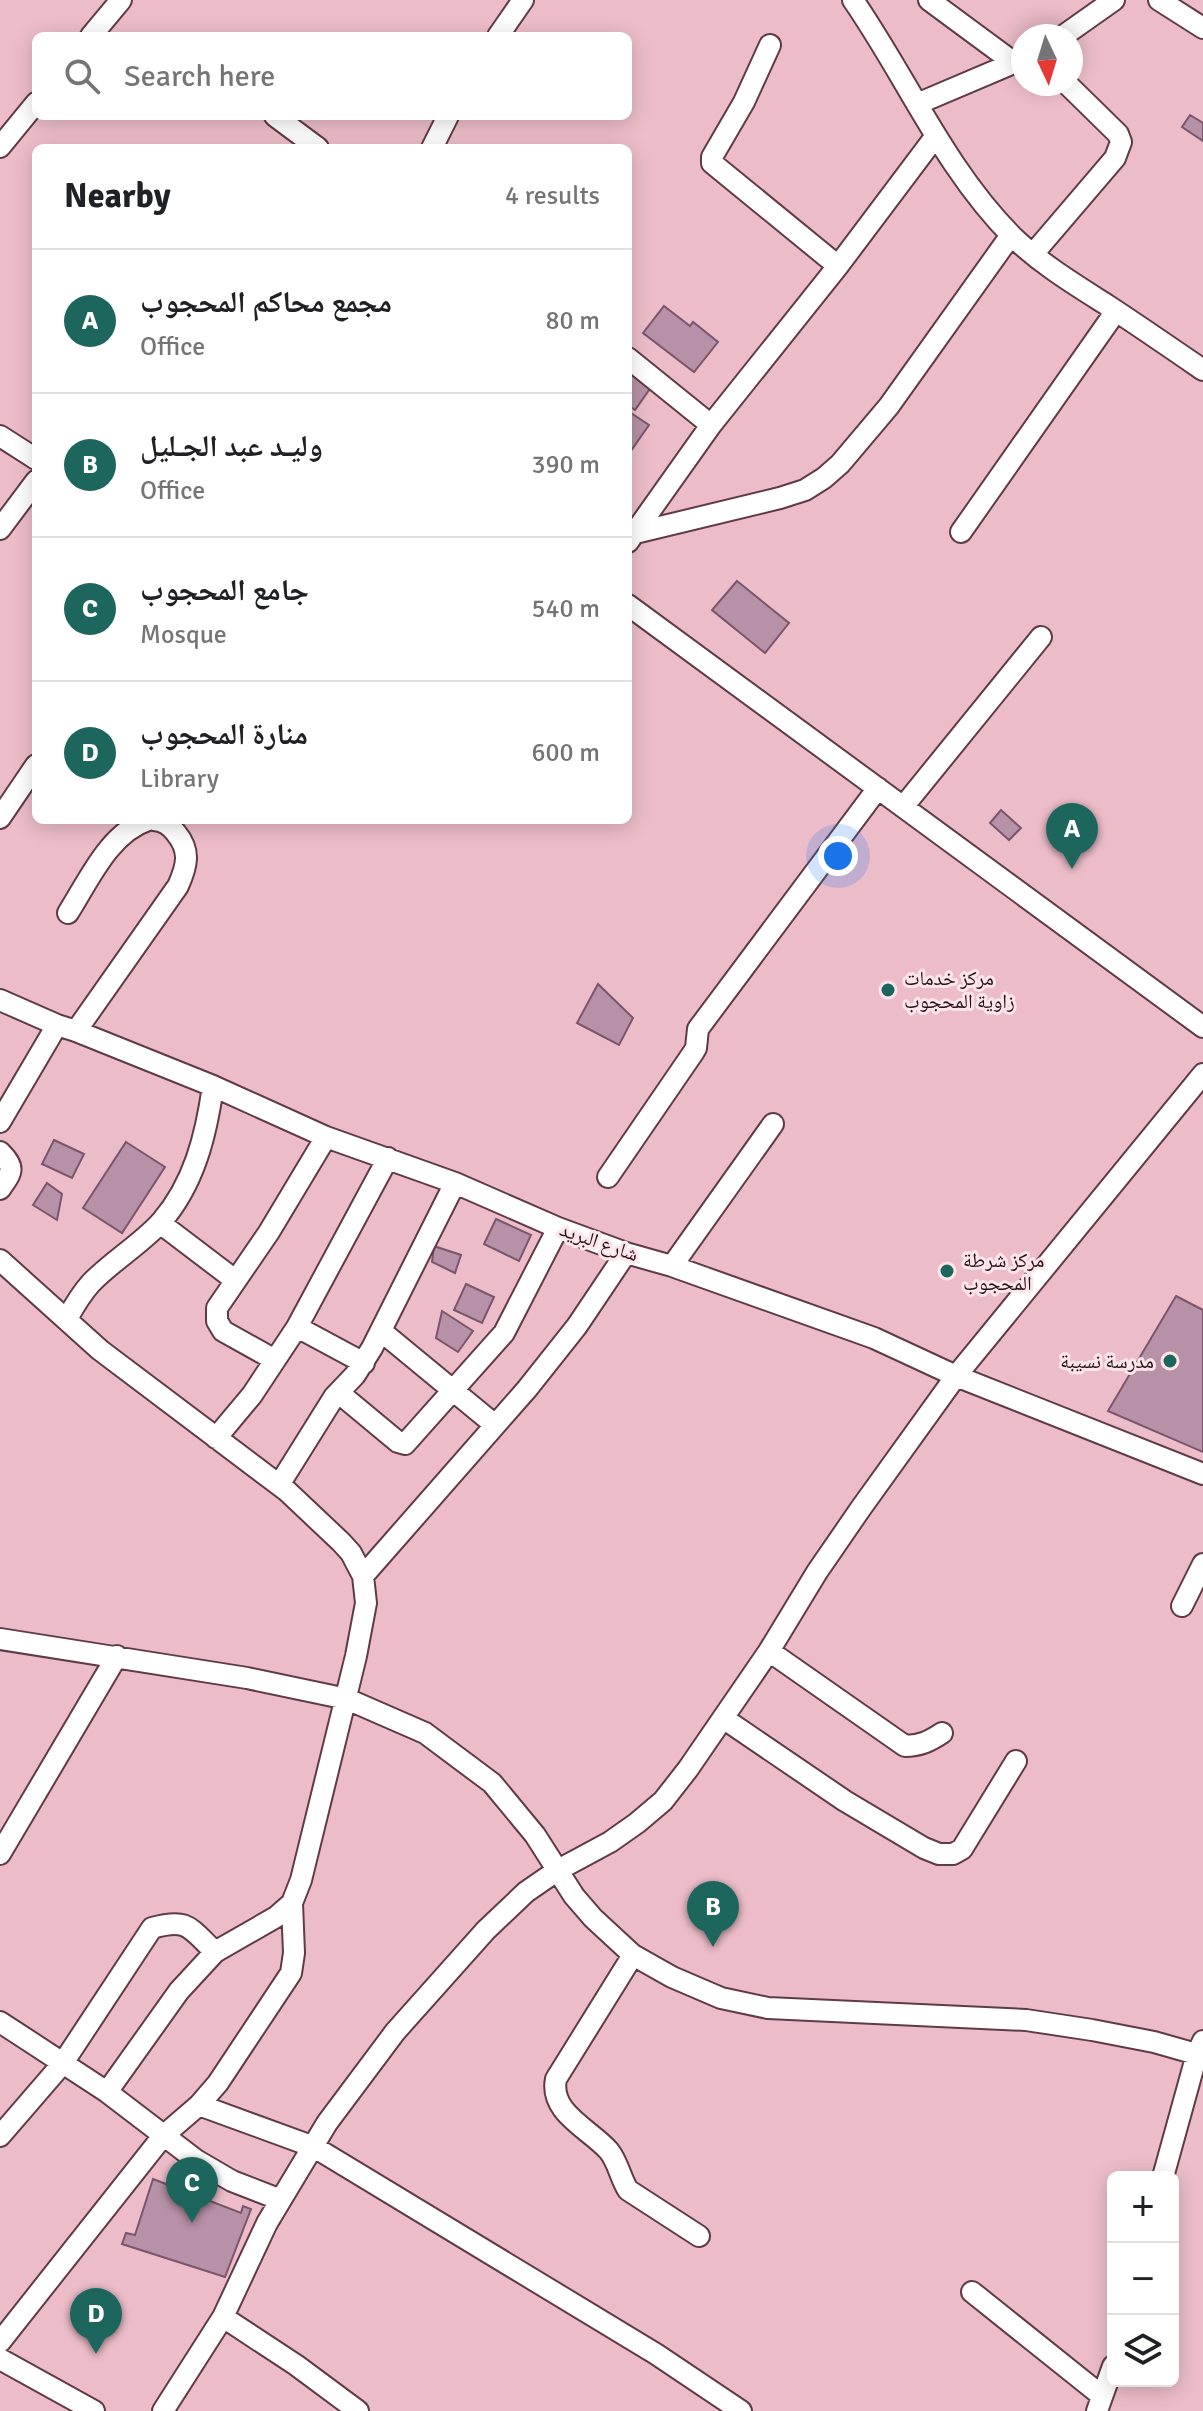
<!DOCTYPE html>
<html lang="en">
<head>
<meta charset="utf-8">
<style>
	body { margin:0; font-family:Signika,"Noto Naskh Arabic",sans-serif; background:#f6f6f6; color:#202124 }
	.controls { position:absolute; right:24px; bottom:24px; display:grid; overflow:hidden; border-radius:12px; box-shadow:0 4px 20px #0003 }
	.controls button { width:72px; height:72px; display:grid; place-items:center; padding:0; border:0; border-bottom:2px solid #e0e0e0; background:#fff; color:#202124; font:40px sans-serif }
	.compass { position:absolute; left:1011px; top:24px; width:72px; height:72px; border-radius:50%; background:#fff; box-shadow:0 4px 20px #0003; rotate:176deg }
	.you { position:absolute; left:838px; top:856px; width:28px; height:28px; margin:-20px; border:6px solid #fff; border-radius:50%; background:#1a73e8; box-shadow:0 0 0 12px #1a73e833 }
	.badge { display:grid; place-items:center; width:52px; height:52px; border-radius:50%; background:#1d665d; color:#fff; font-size:26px; font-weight:700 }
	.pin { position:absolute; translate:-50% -66px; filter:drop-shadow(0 2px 4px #0008) }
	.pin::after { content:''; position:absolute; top:42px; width:28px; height:24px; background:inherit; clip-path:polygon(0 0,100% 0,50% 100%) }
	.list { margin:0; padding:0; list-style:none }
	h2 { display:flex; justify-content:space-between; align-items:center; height:104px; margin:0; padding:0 32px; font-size:34px }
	h2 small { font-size:26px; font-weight:400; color:#757577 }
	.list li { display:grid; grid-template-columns:52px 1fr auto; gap:24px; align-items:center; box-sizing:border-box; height:144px; padding:0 32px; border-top:2px solid #e0e0e0 }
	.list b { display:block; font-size:30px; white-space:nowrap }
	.list p { margin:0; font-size:26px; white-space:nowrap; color:#757577 }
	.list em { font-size:26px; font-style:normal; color:#757577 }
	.icon { flex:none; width:44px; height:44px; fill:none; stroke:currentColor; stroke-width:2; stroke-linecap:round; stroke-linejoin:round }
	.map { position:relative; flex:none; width:1203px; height:2411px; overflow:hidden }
	.search { position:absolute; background:#fff; box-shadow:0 4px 20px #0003; left:32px; top:32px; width:600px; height:88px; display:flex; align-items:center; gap:20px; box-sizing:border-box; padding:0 28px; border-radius:12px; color:#757577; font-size:30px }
	.panel { position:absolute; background:#fff; box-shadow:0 4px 20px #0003; left:32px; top:144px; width:600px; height:680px; border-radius:12px }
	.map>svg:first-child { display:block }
</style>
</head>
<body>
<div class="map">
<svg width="1203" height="2411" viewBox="0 0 1203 2411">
	<rect width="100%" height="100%" fill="#ecbdc8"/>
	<path fill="#b791a7" stroke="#79566b" stroke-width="2" d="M 1190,115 L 1203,123 L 1203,141 L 1182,127 Z
		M 664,306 L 690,326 L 693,322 L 718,342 L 694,372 L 643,333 Z
		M 628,366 L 654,383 L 635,410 L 628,405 Z
		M 628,411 L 649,425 L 628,455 Z
		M 737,581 L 789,623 L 765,653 L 712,610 Z
		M 1001,810 L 1021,828 L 1009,840 L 990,823 Z
		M 598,984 L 633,1018 L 619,1045 L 577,1023 Z
		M 54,1140 L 84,1154 L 72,1178 L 42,1164 Z
		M 126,1142 L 165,1167 L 122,1233 L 83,1208 Z
		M 47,1183 L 62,1194 L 57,1220 L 33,1205 Z
		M 496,1219 L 531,1235 L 519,1261 L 484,1244 Z
		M 434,1246 L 461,1255 L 455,1273 L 432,1262 Z
		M 466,1284 L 494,1297 L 482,1323 L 454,1310 Z
		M 1176,1296 L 1203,1310 L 1203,1452 L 1108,1411 Z
		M 442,1311 L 473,1331 L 458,1352 L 436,1338 Z
		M 153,2179 L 241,2213 L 243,2206 L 251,2209 L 225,2277 L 122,2244 L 126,2233 L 135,2235 Z"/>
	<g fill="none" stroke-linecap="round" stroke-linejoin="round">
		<g stroke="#603a44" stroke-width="24">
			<path id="minor" d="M 853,0 C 907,78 945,169 1013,237 C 1041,264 1074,284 1107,305 C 1139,326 1171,348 1203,370
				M 929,0 L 1013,62
				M 1159,0 L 1203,28
				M 91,36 L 121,0
				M 498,36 L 523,0
				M 1063,36 L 1114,0
				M 770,45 L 744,102 L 712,157 L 712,163 L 838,266
				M 917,104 L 1023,59
				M 275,116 L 318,148
				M 0,147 L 36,103
				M 432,148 L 448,116
				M 1033,254 L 1115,158 L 1121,142 L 1118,134 L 1067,84
				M 628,358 L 711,425
				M 0,436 L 36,459
				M 0,529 L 36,481
				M 961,532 L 1116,311
				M 635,533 L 780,498 L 805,490 L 824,478 L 840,464 L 889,406 L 1011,235
				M 628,542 L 711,425 L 838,266 L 935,137
				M 628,605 L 1203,1027
				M 903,807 L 1041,637
				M 0,818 L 36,765
				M 68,913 C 89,880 109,833 148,820
				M 0,1000 L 57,1025 L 76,1031 L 213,1086 L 326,1137 L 455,1183 L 558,1228 L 626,1253 L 672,1266 L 874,1338 L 956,1376 L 1203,1474
				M 76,1031 L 178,886 C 187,866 191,851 176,833 C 170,825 164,821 154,820
				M 0,1122 L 57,1025
				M 0,1152 C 16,1168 12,1172 0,1189
				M 608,1177 L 693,1053 L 696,1048 L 698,1029 L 878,788
				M 160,1223 L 235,1280
				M 0,1260 L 100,1350 L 287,1491 L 341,1542 L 351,1553 L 363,1576
				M 672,1266 L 773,1124
				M 67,1319 C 74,1306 81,1294 91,1283 C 112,1261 140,1245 161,1222 C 194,1184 206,1136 213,1086
				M 297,1327 L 364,1363
				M 381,1331 L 495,1425
				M 275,1360 L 223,1331 L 217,1321 L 217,1308 L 269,1232 L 326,1137
				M 339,1393 L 398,1442 L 405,1444 L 504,1333 L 558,1228
				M 216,1438 L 252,1395 L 297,1327 L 388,1158
				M 279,1485 L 334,1397 L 355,1375 L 372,1348 L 455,1183
				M 1182,1606 L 1203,1564
				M 0,1639 L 247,1678 L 347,1699 L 425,1733 L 492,1783 L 535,1835 L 574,1896 L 593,1918 L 633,1955 L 672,1977 L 721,1998 L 768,2008 L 1026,2020 L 1092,2030 L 1154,2042 L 1203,2056
				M 769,1651 L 905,1746 C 920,1746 930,1741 942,1733
				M 723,1718 L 845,1801 L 924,1848 L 939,1854 L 953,1854 L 962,1849 L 1016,1761
				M 0,1854 L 117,1656
				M 633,1955 L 556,2079 C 549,2113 590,2129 609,2151 C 618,2162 620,2177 628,2190 L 699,2236
				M 0,2022 L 107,2092
				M 199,2105 L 314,2147 L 656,2354 L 741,2411
				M 0,2136 L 63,2063 L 152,1928 C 188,1918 189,1927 215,1952
				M 1163,2177 L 1197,2054 L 1203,2041
				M 281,2200 L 232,2181 L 196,2160 L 107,2092 L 179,1991 L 215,1952 L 276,1917 L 292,1903 L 301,1880 L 356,1656 L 366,1603 L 363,1576 L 527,1389 L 577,1326 L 626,1253
				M 972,2292 L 1102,2396
				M 223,2317 L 296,2365 L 358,2411
				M 0,2342 L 163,2136 L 199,2105 L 218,2083 L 291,1973 L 294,1953 L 292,1903
				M 0,2359 L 94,2411
				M 163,2411 L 223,2317 L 267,2223 L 327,2123 L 395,2032 L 486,1930 L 526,1892 L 558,1870 L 610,1842 L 637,1823 L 663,1801 L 688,1769 L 769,1651 L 817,1572 L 861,1508 L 956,1376 L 1203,1074
				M 1097,2411 L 1113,2366"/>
		</g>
		<use href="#minor" stroke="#fff" stroke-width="20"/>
	</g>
	<g fill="#1d665d" stroke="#fee5eb" stroke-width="3">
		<circle cx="888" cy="990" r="8"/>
		<circle cx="947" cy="1271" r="8"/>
		<circle cx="1170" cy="1361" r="8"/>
	</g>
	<g text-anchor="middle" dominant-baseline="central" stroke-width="6" stroke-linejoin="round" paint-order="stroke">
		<g font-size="20" fill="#221216" stroke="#fee5eb" text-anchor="start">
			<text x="904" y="978">مركز خدمات<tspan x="904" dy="23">زاوية المحجوب</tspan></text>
			<text x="963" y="1260">مركز شرطة<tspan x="963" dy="23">المحجوب</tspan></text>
			<text x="1154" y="1361" text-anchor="end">مدرسة نسيبة</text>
		</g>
		<g font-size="20" fill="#221216" stroke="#fee5eb">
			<text transform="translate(599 1242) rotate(19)">شارع البريد</text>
		</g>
	</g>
</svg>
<div class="controls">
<button>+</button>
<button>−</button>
<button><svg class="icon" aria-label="layers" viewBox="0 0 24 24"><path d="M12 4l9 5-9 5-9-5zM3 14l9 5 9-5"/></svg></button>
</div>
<svg class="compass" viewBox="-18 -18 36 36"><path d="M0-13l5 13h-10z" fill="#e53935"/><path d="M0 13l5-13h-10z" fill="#757577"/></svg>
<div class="you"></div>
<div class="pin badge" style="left:1072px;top:869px">A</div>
<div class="pin badge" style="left:713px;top:1947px">B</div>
<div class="pin badge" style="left:192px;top:2223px">C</div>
<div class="pin badge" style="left:96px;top:2354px">D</div>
<div class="search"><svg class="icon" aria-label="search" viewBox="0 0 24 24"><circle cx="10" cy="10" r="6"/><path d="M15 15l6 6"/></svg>Search here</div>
<section class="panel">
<h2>Nearby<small>4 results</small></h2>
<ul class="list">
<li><span class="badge">A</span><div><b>مجمع محاكم المحجوب</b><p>Office</p></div><em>80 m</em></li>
<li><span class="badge">B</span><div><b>وليـد عبد الجـليل</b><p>Office</p></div><em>390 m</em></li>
<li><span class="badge">C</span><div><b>جامع المحجوب</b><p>Mosque</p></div><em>540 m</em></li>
<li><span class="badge">D</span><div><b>منارة المحجوب</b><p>Library</p></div><em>600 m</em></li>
</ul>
</section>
</div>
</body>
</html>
